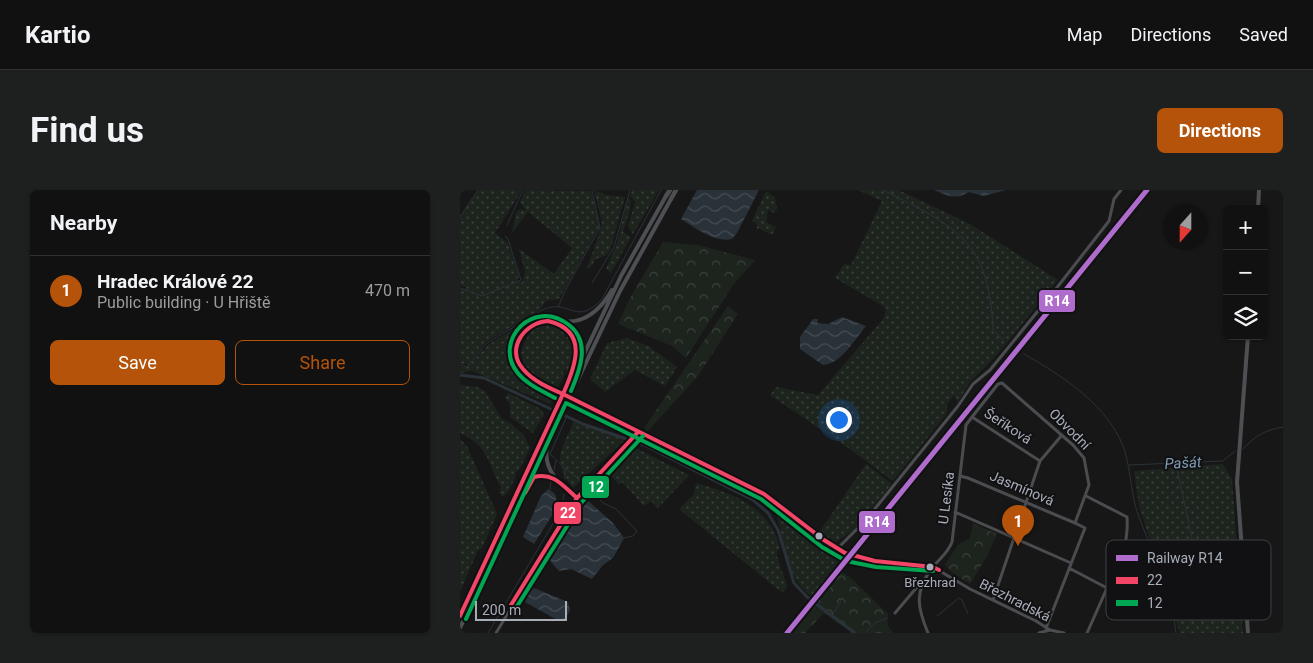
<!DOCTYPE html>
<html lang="en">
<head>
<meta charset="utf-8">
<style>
	body { margin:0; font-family:Roboto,sans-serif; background:#1e1f1f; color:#f1f3f6 }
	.controls { position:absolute; right:15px; top:15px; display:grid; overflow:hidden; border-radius:8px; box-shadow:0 1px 4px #0004 }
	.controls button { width:45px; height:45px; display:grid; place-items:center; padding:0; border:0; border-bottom:1px solid #303131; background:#111; color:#f1f3f6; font:25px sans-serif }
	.compass { position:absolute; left:703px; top:15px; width:45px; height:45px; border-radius:50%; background:#111; box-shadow:0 1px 4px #0004; rotate:201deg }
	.scale { position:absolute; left:15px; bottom:12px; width:92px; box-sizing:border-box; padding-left:5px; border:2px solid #a8adb8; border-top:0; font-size:14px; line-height:18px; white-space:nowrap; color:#a8adb8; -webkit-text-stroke:4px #111113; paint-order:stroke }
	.you { position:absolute; left:378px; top:229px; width:18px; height:18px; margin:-12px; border:4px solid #fff; border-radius:50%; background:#1a73e8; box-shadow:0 0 0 8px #1a73e833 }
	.badge { display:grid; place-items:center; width:32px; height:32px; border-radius:50%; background:#b45309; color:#fff; font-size:16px; font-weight:700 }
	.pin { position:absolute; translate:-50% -41px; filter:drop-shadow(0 1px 2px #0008) }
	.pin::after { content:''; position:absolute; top:26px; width:18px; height:15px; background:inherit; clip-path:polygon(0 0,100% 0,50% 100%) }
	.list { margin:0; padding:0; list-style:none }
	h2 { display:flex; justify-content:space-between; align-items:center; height:65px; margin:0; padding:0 20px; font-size:21px }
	h2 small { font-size:16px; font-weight:400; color:#9c9d9f }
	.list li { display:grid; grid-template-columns:32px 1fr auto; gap:15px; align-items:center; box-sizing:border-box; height:70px; padding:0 20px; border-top:1px solid #303131 }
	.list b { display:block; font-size:19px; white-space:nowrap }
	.list p { margin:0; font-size:16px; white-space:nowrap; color:#9c9d9f }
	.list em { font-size:16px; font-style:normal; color:#9c9d9f }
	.actions { display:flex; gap:10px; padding:15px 20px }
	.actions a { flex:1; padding:11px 0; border:1px solid #b45309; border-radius:8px; text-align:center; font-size:18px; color:#b45309 }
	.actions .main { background:#b45309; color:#fff }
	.icon { flex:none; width:28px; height:28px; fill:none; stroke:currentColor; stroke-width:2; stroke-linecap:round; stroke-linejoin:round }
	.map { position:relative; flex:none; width:823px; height:443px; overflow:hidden; border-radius:8px }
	header { display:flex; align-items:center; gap:30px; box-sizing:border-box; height:70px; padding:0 25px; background:#111; border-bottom:1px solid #303131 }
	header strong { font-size:24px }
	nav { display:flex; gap:28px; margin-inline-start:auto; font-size:18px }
	.intro { display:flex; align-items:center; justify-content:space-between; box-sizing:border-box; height:120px; padding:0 30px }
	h1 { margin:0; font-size:35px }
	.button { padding:12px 22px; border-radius:8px; background:#b45309; color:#fff; font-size:18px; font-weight:700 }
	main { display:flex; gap:30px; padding:0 30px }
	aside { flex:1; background:#111; border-radius:8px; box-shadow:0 1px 4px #0004 }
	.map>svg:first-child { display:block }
</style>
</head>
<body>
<header>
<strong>Kartio</strong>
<nav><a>Map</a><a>Directions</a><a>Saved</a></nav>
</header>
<div class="intro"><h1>Find us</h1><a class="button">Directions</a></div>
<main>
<aside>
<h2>Nearby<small></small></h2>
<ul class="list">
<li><span class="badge">1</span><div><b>Hradec Králové 22</b><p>Public building · U Hřiště</p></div><em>470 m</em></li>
</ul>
<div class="actions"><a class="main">Save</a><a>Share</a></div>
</aside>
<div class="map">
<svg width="823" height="443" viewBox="0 0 823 443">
	<defs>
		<pattern id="grass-dots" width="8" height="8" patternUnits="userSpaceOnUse" patternTransform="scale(1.25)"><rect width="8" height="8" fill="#1d241e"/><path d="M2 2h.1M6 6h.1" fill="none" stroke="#3b413d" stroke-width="1.8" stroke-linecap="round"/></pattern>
		<pattern id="forest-crowns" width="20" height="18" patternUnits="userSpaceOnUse" patternTransform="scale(1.25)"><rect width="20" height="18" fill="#1d241e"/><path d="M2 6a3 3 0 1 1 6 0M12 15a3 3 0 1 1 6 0" fill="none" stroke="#3b413d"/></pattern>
		<pattern id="water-waves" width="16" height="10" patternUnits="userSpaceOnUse" patternTransform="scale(1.25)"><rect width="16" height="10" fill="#2a3239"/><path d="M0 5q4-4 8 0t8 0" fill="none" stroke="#464d54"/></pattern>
	</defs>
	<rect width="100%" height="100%" fill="#171717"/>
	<path fill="url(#grass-dots)" d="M 18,0 L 62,0 L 35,43 L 48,53 L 59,86 L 56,92 L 60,91 L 62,93 L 65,82 L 59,59 L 94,84 L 112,58 L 68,22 L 52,43 L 56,22 L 60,19 L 66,21 L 60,12 L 65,0 L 131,1 L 140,36 L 99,109 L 86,111 L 80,120 L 26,152 L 8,176 L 29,154 L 70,129 L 54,152 C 50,183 71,194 95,205 L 90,214 L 12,181 L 0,183 L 0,177 L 7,177 L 7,174 L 0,174 L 0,99 L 7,98 L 0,95 L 0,28 Z
		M 134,0 L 147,5 L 165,7 L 150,61 L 145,66 L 136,69 L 130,78 L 127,77 C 129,73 142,37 142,33 C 140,21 136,12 134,0 Z
		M 172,0 L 199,0 L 173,44 L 168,36 L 175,12 L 170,6 Z
		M 398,0 L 438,0 L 445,3 L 510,34 L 598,90 L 536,166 L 510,192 L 498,212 L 493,206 L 487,215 L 487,223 L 433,291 L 387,257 L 310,205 L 316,197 L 358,205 L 423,129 L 426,121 L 423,116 L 375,88 L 384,74 L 391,75 L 422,11 Z
		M 306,1 L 315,7 L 317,19 L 314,23 L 308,20 L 306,32 L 316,37 L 312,45 L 298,38 L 297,40 L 297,34 L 292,31 Z
		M 168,8 L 171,10 L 170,20 L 163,42 L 171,47 L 151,83 L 146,79 L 157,53 Z
		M 90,134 L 105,142 L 105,148 L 108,145 C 119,163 111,180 101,196 L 107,184 L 106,179 L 102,182 L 105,184 L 98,197 C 69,183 47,173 73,139 Z
		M 167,148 L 188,156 L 217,177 L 205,196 L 175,180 L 145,202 L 130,189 L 147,153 Z
		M 0,195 L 17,197 L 25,201 L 42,229 L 49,232 L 64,245 L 70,258 L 59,280 L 55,283 L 56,286 L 48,302 L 43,307 L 39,303 L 41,297 C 27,273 30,257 0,243 Z
		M 48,203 L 81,219 L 84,225 L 73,243 L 50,227 L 50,214 L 45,208 Z
		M 114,231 L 165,250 L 113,298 C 91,270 101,260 114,231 Z
		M 0,249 L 7,256 L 37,324 L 22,358 L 18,360 L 0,402 Z
		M 174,257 L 229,285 L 198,318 L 191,311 L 184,316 L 162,292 L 159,295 L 149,282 Z
		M 406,274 L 432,294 L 394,340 L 374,353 L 360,341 Z
		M 763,274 L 772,289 L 783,443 L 720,443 L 679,316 L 674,281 Z
		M 236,293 C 274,304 311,317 320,359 L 317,362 L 317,366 L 327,396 L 324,402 L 320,401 L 219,319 L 234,304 Z
		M 315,316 L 384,369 L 352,407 C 325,388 323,347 315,316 Z"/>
	<path fill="url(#forest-crowns)" d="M 203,52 L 238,55 L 295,70 L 273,95 L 226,168 L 212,156 L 158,134 L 170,108 Z
		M 268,116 L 278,124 L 238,186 L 187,242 L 184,238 Z
		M 513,333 L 537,344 L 527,366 L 510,394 L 490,381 L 485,374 L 499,354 L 510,348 Z
		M 382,382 L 391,388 L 428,424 L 427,435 L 433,443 L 392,443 L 364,423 L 345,443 L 333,443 Z"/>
	<path fill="url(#water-waves)" d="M 237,0 L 299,0 L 277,43 L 272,49 C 255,53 235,38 221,29 Z
		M 474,0 L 546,0 L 524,6 L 509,2 C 495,10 488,6 474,0 Z
		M 382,127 L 406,136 C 395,149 381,174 363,175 L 340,159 L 340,147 L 353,129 L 358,129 L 357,133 L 368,134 Z
		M 88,299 L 95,304 L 98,316 L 74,354 L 63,347 L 81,306 Z
		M 127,310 L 153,333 L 164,348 L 153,368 L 143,375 L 132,389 L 111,379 L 99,381 L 90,371 Z
		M 74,398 L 108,412 L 110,420 L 105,430 L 99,431 L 65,412 L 70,402 Z"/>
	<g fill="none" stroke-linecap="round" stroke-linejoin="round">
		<path stroke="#2a3239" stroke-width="1" d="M 423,0 C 496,37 529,49 533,140 L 543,150
			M 0,27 L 18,0
			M 47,35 L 63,0
			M 132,93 L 154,57 L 170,0
			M 0,98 L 22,106 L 61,90 L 48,49 L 45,46
			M 98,117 L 108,95 L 140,38 L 132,0
			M 564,164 C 601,185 641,211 660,249 C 672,273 669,302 679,327 C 693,364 712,404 716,443
			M 0,175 L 7,177 L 27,153 L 84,119 C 110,109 116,137 142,109 L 201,0
			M 783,259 C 795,246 805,240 823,237
			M 716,274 L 738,376
			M 669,275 L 763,271 L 775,261
			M 105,278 L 122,292
			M 94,280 L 96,271
			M 105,289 L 105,278 L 90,264 L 107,226
			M 130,298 L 143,313 L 156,319 L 177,341 L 173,346 L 164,348
			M 90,300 L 91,289
			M 372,426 L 382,409
			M 477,426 L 499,408 L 502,410 L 508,424
			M 28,443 L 101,320 L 104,304
			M 405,443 L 415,433 L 428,428"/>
		<path stroke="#2a3239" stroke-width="3" d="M 0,185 L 24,188 L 123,234 L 184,255 L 293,310 L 308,323 L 318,340 L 334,393 L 347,407 L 395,443"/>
		<path stroke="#4b4c50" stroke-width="3" d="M 512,227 L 538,194 L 542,193 L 613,255 L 624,268 L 629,295 L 615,333 L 625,338 L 586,438
			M 500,286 L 508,288 L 615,333
			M 626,306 L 667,327 C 669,355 659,374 647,398
			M 495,322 L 611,373
			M 377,359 L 405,331 L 498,216 L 513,194 L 530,180 L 595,100 L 649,31 L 654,9 L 661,0
			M 609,378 L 647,398 L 627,443
			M 533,410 L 580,271 L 602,245
			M 435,423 L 458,396 L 463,392
			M 36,443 L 117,308 L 178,242 L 321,314 L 371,355 L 385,363 L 397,367 L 473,377 L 510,399 L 576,431 L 590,440 L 604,443
			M 468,443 C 457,417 454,401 473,377 C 480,368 488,363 492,352 L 506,235 L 512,227 L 580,271
			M 579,443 L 590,440"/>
		<path stroke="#4d4f52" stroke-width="4" d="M 798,19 L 799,0
			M 94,133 C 115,143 121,161 112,182
			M 788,146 L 777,292 L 788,443
			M 97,201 C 86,195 73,190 64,181 C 49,165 59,137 80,132 C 93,129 108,135 122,129 C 135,124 145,112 152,100
			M 119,212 L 178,242
			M 87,258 C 83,281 101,295 117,308
			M 73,289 L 80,285 L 94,287
			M 0,426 L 161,86 L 206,6
			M 0,438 L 160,101 L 211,9"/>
		<path stroke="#4e4e51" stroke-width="4.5" d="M 206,6 L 210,0
			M 211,9 L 216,0"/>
		<g stroke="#4b4c4f" stroke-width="3">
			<path id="rail" d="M 330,443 L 690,0"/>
		</g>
		<use href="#rail" stroke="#111113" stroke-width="1" stroke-dasharray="4" stroke-linecap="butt"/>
		<path stroke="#4d4f52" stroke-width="4" d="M 97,201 L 119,212"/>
		<g stroke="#111113" stroke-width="8">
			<path id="bus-1" d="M 88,131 C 130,141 115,177 103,204 C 89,198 73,191 63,179 C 45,159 65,132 88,131 Z
				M 103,204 L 304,304 L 364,350 L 385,363 L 415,371 L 473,377 L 479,380
				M 65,303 L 74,287 C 94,282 103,296 117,308
				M 51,415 L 117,308 L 178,242
				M 0,426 L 103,204"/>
		</g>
		<g stroke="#111113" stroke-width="8">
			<path id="bus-2" d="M 95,208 C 82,201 66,194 57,182 C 33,151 73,107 109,135 C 131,152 120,180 111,201
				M 56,418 L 122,312 L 183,246
				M 6,429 L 106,213 L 301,309 L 362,357 L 386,371 L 416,377 L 473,381"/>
		</g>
		<use href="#bus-1" stroke="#f34667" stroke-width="4"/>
		<use href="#bus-2" stroke="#00a651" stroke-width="4"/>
		<g stroke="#111113" stroke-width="9">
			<path id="rail-1" d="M 327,443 L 687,0"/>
		</g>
		<use href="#rail-1" stroke="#b06ccc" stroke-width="5"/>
	</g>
	<g fill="#a8adb8" stroke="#111113" stroke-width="2">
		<circle cx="359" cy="346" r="4.5"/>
		<circle cx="470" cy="377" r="4.5"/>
	</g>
	<g text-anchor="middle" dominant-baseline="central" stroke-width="4" stroke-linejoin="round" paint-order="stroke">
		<g font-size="13" fill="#a8adb8" stroke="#111113">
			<text x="470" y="392">Březhrad</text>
		</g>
		<g font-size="14" fill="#a8adb8" stroke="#111113">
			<text transform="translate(548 236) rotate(33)">Šeříková</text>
			<text transform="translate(610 239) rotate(45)">Obvodní</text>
			<text transform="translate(562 298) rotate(23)">Jasmínová</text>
			<text transform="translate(486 308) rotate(-83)">U Lesíka</text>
			<text transform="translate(555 410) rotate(27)">Březhradská</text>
		</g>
		<g font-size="15" font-style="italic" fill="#7f9bb3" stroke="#111113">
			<text transform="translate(723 273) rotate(-3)">Pašát</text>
		</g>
	</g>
	<rect x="646" y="350" width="165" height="80" rx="8" fill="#111113" stroke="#3e4045" stroke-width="1"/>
	<rect x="656" y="365" width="22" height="6" fill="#b06ccc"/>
	<rect x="656" y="387" width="22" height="7" fill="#f34667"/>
	<rect x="656" y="410" width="22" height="6" fill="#00a651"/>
	<g font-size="14" fill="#a8adb8">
		<text x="687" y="373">Railway R14</text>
		<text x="687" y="395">22</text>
		<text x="687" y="418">12</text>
	</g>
	<g stroke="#111113" stroke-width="2">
		<rect x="578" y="99" width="38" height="24" rx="5" fill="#b06ccc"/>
		<rect x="121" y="285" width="29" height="24" rx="5" fill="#00a651"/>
		<rect x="93" y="311" width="29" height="24" rx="5" fill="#f34667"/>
		<rect x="398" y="320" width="38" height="24" rx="5" fill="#b06ccc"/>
	</g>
	<g font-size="14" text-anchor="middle" font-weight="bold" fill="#fff">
		<text x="597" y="116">R14</text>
		<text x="136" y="302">12</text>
		<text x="108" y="328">22</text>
		<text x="417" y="337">R14</text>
	</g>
</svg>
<div class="controls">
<button>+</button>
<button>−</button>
<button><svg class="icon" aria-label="layers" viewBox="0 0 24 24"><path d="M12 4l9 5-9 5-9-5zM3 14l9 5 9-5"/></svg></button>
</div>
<svg class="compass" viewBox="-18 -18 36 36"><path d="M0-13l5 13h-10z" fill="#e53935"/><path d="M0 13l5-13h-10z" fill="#9c9d9f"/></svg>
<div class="scale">200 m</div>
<div class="you"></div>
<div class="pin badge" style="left:558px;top:356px">1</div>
</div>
</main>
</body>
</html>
